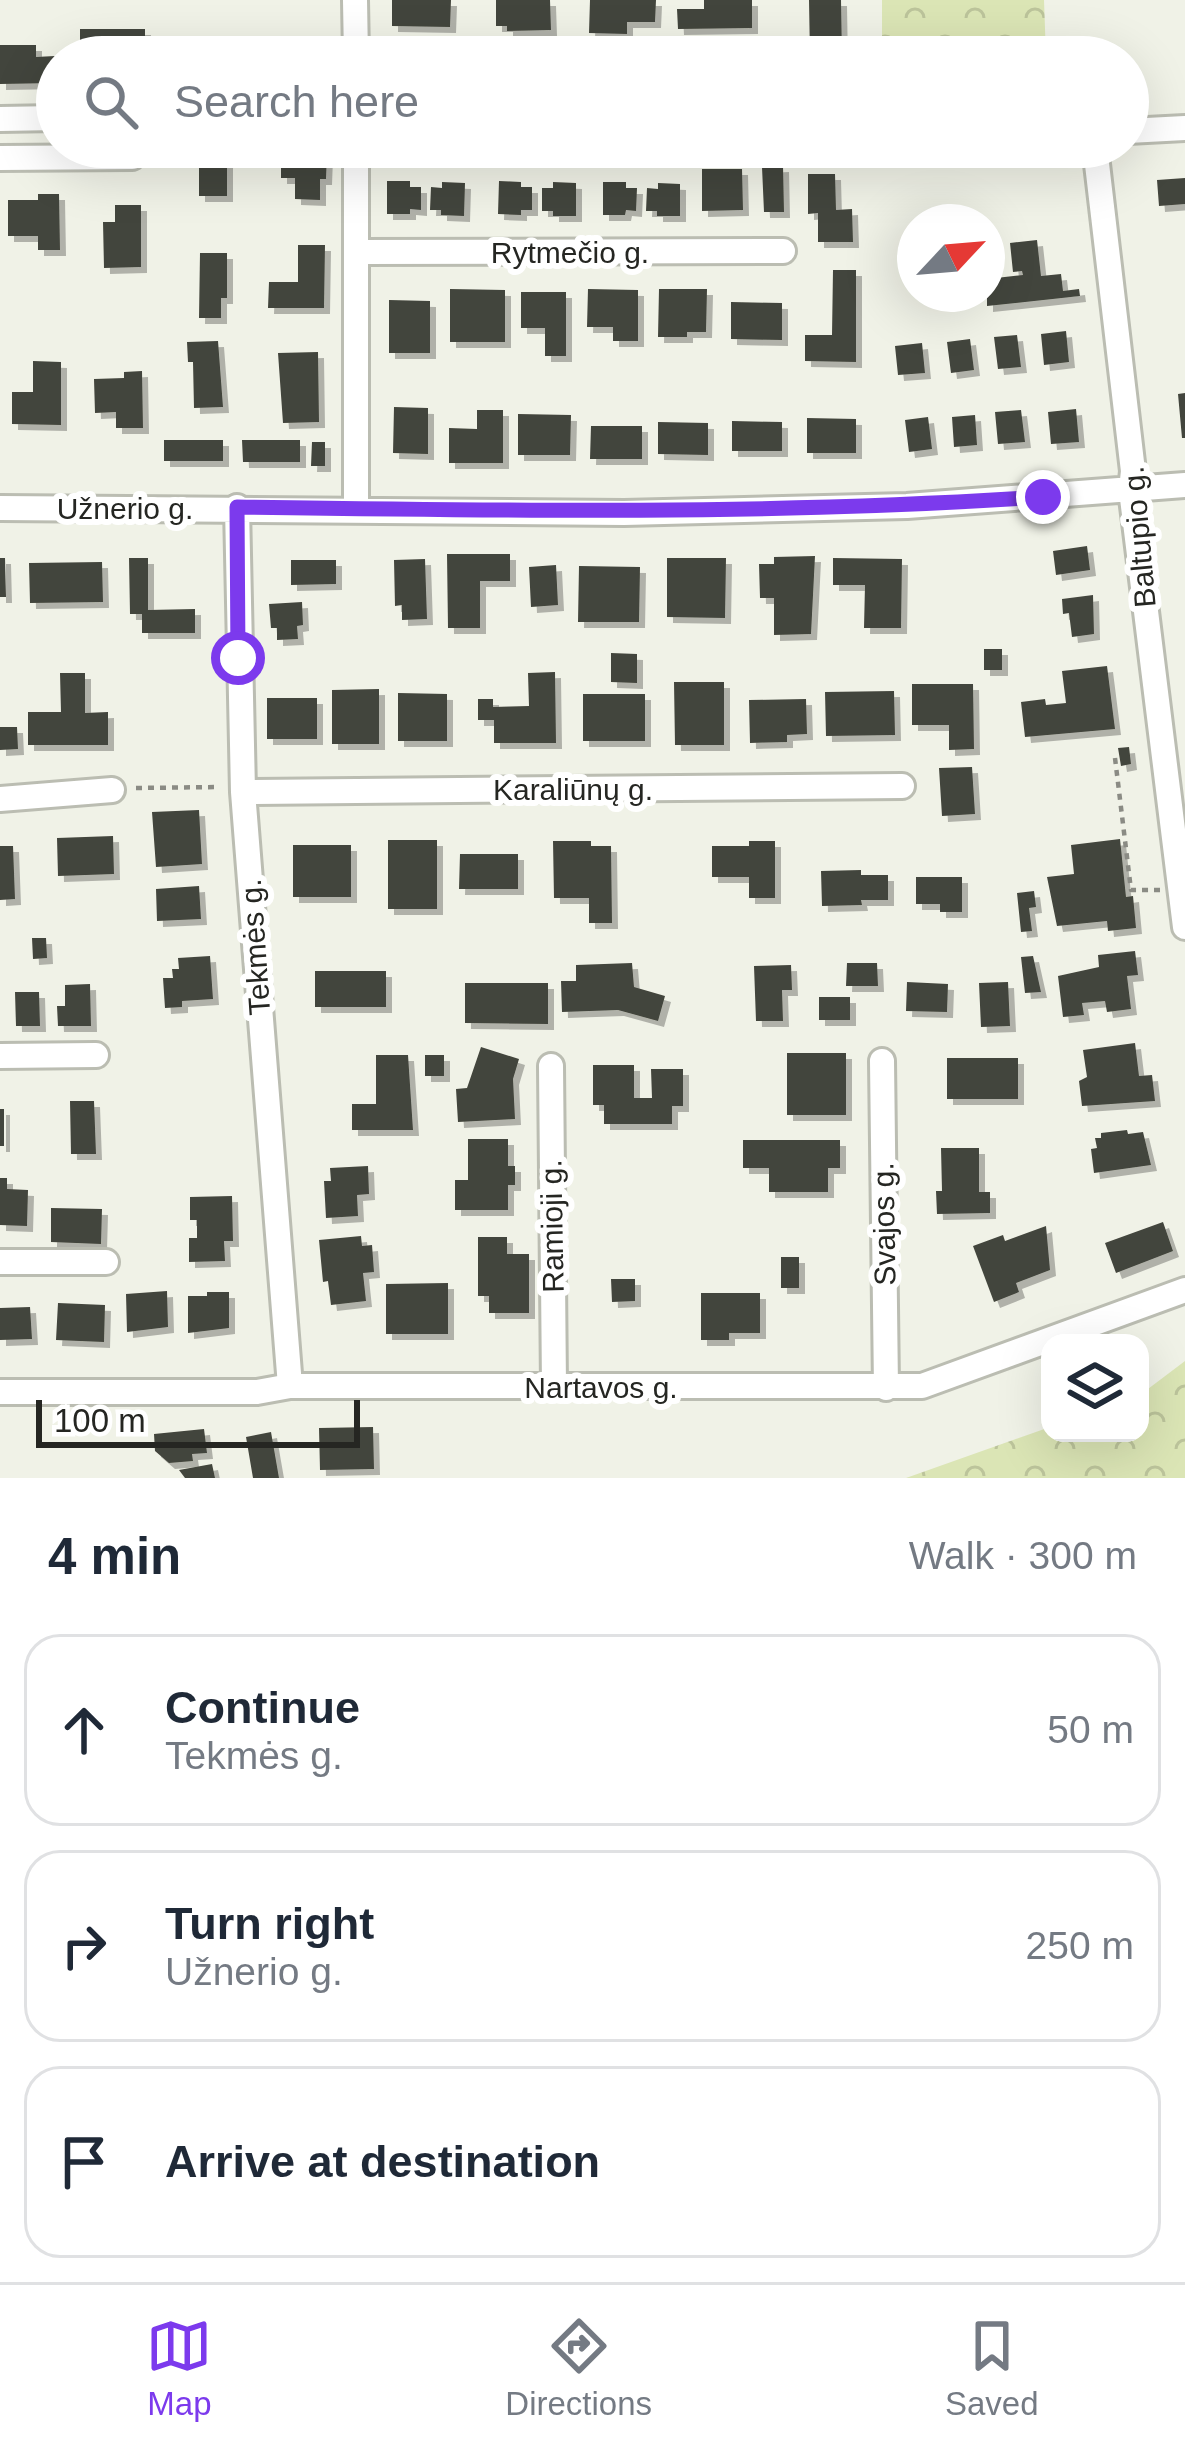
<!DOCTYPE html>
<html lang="en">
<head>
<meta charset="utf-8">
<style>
	body { margin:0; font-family:Helvetica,sans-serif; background:#f6f6f7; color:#1f2937 }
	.controls { position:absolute; right:36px; bottom:36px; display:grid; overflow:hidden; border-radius:24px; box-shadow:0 12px 48px #0002 }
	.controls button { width:108px; height:108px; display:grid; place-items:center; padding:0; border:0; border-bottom:3px solid #e0e1e3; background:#fff; color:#1f2937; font:60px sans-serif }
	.compass { position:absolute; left:897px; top:204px; width:108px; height:108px; border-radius:50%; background:#fff; box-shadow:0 12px 48px #0002; rotate:64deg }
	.scale { position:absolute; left:36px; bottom:30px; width:324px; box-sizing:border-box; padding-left:12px; border:6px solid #252622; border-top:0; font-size:33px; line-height:42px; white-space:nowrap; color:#252622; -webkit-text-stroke:9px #fff; paint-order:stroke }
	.stop { position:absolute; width:36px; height:36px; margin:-27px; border:9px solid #7c3aed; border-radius:50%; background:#fff }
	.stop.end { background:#7c3aed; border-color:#fff; box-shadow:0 3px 12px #0008 }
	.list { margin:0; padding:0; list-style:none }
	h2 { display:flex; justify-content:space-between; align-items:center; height:156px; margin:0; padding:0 48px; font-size:51px }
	h2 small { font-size:39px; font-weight:400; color:#747a83 }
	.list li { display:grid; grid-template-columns:78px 1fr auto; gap:36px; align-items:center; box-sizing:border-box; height:192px; margin:0 24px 24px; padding:0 24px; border:3px solid #e0e1e3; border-radius:36px }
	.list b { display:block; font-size:45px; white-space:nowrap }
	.list p { margin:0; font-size:39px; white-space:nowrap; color:#747a83 }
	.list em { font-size:39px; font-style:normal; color:#747a83 }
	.icon { flex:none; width:66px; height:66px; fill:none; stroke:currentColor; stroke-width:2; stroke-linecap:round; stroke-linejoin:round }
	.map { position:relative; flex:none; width:1185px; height:1478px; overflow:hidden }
	.search { position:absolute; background:#fff; box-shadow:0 12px 48px #0002; left:36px; right:36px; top:36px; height:132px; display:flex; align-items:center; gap:30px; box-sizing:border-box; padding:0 42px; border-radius:66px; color:#747a83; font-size:45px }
	.sheet { height:804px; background:#fff }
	nav { display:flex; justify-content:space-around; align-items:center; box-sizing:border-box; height:168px; border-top:3px solid #e0e1e3; background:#fff; font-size:33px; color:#747a83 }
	nav a { display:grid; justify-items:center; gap:6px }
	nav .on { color:#7c3aed }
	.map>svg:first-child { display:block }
</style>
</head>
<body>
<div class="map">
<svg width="1185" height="1478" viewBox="0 0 1185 1478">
	<defs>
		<pattern id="forest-crowns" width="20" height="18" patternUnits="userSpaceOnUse" patternTransform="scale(3)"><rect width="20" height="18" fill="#dbe5b5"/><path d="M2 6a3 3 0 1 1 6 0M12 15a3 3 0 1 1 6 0" fill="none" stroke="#bcc49b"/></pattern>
		<filter id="shadow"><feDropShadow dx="6" dy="6" stdDeviation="0" flood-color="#0004"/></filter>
	</defs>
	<rect width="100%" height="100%" fill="#f0f2e7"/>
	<path fill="url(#forest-crowns)" d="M 882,0 L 1044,0 L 1046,57 L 882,57 Z
		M 1185,1361 L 1185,1478 L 906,1478 L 1050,1427 L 1050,1433 L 1140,1433 L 1140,1395 Z"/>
	<path fill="#43453c" filter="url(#shadow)" d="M 392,0 L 451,0 L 450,27 L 392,26 Z
		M 496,0 L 550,0 L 551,30 L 507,31 L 507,26 L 496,26 Z
		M 590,0 L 656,0 L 655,22 L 627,22 L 627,34 L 589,33 Z
		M 704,0 L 752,0 L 752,28 L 678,29 L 677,9 L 704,9 Z
		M 809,0 L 841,0 L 842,57 L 810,57 Z
		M 80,29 L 145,29 L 145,57 L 80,57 Z
		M 0,45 L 36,45 L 36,57 L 55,56 L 55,83 L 0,84 Z
		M 199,147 L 222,147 L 222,151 L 227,151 L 227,196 L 199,196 Z
		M 281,152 L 327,152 L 326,179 L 320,179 L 320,200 L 295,199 L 295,178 L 281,178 Z
		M 783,166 L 784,212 L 764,212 L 762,167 Z
		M 702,169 L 742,169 L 743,210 L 702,211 Z
		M 808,174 L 835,174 L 836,210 L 852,209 L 853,242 L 818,242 L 818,213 L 808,214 Z
		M 1185,178 L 1185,204 L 1159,206 L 1157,180 Z
		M 387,181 L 410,181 L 410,187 L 421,187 L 421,210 L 410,209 L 410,214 L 387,214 Z
		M 499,181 L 521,182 L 521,187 L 532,187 L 532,210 L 521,210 L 521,215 L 498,214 Z
		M 442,182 L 465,183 L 464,216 L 441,215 L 441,210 L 430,210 L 431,187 L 442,188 Z
		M 553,182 L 576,183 L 576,216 L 553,216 L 553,211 L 542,211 L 542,188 L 553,188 Z
		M 603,182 L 626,182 L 626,188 L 637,188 L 636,211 L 626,210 L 625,215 L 603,215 Z
		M 658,183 L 680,184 L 680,216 L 657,216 L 657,211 L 646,211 L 647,188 L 658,189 Z
		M 38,194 L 59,194 L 60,250 L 38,250 L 38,236 L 8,236 L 8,200 L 38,200 Z
		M 115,205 L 141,205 L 141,267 L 104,268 L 103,222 L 115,222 Z
		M 1037,240 L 1041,276 L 1061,274 L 1063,291 L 1079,289 L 1080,296 L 987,306 L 987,279 L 1023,275 L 1022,271 L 1013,272 L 1010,243 Z
		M 298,245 L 325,245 L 324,308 L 268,308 L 269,282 L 298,282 Z
		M 200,253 L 227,253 L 227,298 L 221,298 L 221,318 L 199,318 Z
		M 833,270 L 856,270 L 856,362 L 805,361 L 805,335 L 832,335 Z
		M 450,289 L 505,290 L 505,342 L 450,342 Z
		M 588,289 L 638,290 L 638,341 L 613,341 L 613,327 L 587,327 Z
		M 659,289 L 707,289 L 706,332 L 687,332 L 687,337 L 658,337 Z
		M 521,292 L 566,292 L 566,356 L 545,356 L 545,328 L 521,328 Z
		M 389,300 L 430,301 L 430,353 L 389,353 Z
		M 731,302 L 782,303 L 782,340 L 731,339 Z
		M 1066,331 L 1069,362 L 1044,365 L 1041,334 Z
		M 1017,335 L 1021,367 L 998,369 L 994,337 Z
		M 970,339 L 974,370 L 951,373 L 947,342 Z
		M 218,341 L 223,407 L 194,408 L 193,362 L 188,362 L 187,342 Z
		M 922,343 L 925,373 L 898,375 L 895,346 Z
		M 318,352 L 319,422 L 283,423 L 278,353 Z
		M 33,361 L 61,362 L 61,425 L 12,424 L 12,392 L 33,392 Z
		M 142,371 L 143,428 L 116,428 L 116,412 L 95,413 L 94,379 L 124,378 L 124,372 Z
		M 1185,393 L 1185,438 L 1182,438 L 1178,394 Z
		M 394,407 L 428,408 L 428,454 L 393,453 Z
		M 1076,409 L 1079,442 L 1051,444 L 1048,412 Z
		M 477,410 L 503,410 L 503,463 L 449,463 L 449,428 L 477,429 Z
		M 1021,410 L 1025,442 L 998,444 L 995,412 Z
		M 518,414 L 571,415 L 570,455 L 518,455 Z
		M 975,415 L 977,445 L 954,447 L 952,417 Z
		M 928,417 L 932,449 L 909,452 L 905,420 Z
		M 807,418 L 856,419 L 856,453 L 807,453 Z
		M 732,421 L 782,422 L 782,451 L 732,451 Z
		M 658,422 L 708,423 L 708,455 L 658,454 Z
		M 591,426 L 642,426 L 642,459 L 590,459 Z
		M 164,440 L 223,440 L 223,461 L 164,461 Z
		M 242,440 L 300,440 L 300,462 L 243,462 Z
		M 312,442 L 325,442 L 325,466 L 311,466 Z
		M 1087,546 L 1090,570 L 1056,575 L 1053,551 Z
		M 447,554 L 510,554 L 510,581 L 480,581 L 480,628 L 448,628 Z
		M 815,556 L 811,634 L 774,635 L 774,598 L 760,598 L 759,564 L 774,564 L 774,557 Z
		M 0,558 L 5,558 L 6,597 L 0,597 Z
		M 129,558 L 148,558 L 148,610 L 195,609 L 195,633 L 142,633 L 142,614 L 130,614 Z
		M 667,558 L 726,558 L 725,618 L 667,617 Z
		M 833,558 L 902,559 L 901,628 L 864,628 L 865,585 L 833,585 Z
		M 425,559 L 427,619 L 402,620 L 402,605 L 395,606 L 394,560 Z
		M 291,560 L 336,560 L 336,584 L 291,585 Z
		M 102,562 L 103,602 L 30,603 L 29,563 Z
		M 556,565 L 558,605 L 531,607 L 529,567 Z
		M 579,566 L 640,567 L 639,622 L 578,622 Z
		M 1093,595 L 1094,634 L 1072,637 L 1069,613 L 1063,614 L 1062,599 Z
		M 302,602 L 303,625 L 297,626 L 298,639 L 277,640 L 277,628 L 271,628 L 269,604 Z
		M 984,649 L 1002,649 L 1002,670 L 984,670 Z
		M 611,653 L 637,654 L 637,683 L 611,682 Z
		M 1107,666 L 1115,729 L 1025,737 L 1021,702 L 1045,699 L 1046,705 L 1066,703 L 1062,671 Z
		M 555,672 L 556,743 L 494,743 L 494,720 L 478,720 L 478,699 L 493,699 L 493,707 L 529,706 L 528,673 Z
		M 60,673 L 85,673 L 85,713 L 108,712 L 108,745 L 28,745 L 28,712 L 61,712 Z
		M 674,682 L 724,682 L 724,745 L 675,745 Z
		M 912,684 L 973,684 L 974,749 L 949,750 L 949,725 L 912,725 Z
		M 379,689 L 379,744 L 332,744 L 332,690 Z
		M 894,691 L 895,735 L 826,736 L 825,692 Z
		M 398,693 L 447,694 L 447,741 L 398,741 Z
		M 583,694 L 645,694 L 645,741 L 583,741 Z
		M 267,698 L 317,698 L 317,739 L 267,739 Z
		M 806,699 L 807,734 L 787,735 L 787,742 L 750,743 L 749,700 Z
		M 0,727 L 17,727 L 18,749 L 0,750 Z
		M 1129,747 L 1131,764 L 1121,766 L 1118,748 Z
		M 972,767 L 975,814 L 942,816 L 939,768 Z
		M 199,810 L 202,864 L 156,867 L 152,812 Z
		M 113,836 L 114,874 L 58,876 L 57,838 Z
		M 1120,839 L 1126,897 L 1133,896 L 1136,928 L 1108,931 L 1107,921 L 1057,926 L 1047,877 L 1074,874 L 1071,845 Z
		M 388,840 L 437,840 L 437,909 L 388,909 Z
		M 553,841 L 591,841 L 591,846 L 611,846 L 612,923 L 589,923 L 589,898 L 554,898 Z
		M 749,841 L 775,841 L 775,898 L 749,898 L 749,877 L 712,877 L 712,846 L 749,846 Z
		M 293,845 L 351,845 L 351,897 L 293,897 Z
		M 0,846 L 13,846 L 15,899 L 0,900 Z
		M 460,854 L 518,854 L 518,889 L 459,889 Z
		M 861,870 L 861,875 L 888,875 L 888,900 L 861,900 L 862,905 L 822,906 L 821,871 Z
		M 916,877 L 962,877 L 962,912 L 940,912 L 940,904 L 916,904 Z
		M 199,886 L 201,919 L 157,921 L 156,889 Z
		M 1034,891 L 1036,907 L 1029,908 L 1032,931 L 1021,932 L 1017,893 Z
		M 32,938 L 46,938 L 47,958 L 33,959 Z
		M 1135,951 L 1138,975 L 1127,976 L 1131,1009 L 1107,1012 L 1105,1001 L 1082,1003 L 1084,1015 L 1063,1017 L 1058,976 L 1099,967 L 1098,955 Z
		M 210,956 L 213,999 L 182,1001 L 182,1007 L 165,1008 L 163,978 L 173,978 L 172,969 L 179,969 L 178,958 Z
		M 1033,956 L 1041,992 L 1025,993 L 1021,957 Z
		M 632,963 L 634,987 L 665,996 L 658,1021 L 618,1010 L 562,1012 L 561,981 L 576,981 L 576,965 Z
		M 847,963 L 877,963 L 878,986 L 846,986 Z
		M 791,965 L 792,990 L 782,990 L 783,1021 L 756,1021 L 754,966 Z
		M 315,971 L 386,971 L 386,1007 L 315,1007 Z
		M 907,982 L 948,984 L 947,1012 L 906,1011 Z
		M 1008,982 L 1010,1026 L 981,1027 L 979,983 Z
		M 465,983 L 548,983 L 548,1024 L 465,1023 Z
		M 90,984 L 91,1026 L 58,1026 L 57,1006 L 65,1006 L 65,985 Z
		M 15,992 L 39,992 L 40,1026 L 16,1026 Z
		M 819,997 L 850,997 L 850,1020 L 819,1020 Z
		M 1135,1043 L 1139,1076 L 1152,1075 L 1155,1101 L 1082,1106 L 1079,1081 L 1087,1077 L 1083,1050 Z
		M 481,1047 L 519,1059 L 513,1079 L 515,1119 L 458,1122 L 456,1089 L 467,1088 Z
		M 787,1053 L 846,1053 L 846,1115 L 787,1115 Z
		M 376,1055 L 408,1055 L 413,1130 L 352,1130 L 352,1104 L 376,1104 Z
		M 425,1055 L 444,1055 L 444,1076 L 425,1076 Z
		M 947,1058 L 1018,1058 L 1018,1099 L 947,1099 Z
		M 593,1065 L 634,1065 L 634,1098 L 652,1098 L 651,1069 L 683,1069 L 683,1106 L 672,1106 L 672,1124 L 604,1124 L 604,1105 L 593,1105 Z
		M 70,1101 L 94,1101 L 96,1154 L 71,1154 Z
		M 0,1109 L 4,1109 L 4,1146 L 0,1146 Z
		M 1127,1130 L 1128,1134 L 1143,1132 L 1151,1165 L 1094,1173 L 1091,1149 L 1097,1148 L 1095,1138 L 1101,1138 L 1101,1133 Z
		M 468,1139 L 508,1139 L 508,1166 L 515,1166 L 515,1185 L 508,1185 L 508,1210 L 455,1210 L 455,1180 L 468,1180 Z
		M 743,1140 L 840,1140 L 840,1168 L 828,1168 L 828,1192 L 769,1192 L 769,1168 L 743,1168 Z
		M 941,1148 L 979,1148 L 979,1192 L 990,1192 L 990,1213 L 937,1214 L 936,1191 L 942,1191 Z
		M 368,1166 L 369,1194 L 357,1195 L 358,1216 L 326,1218 L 324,1181 L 331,1181 L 330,1168 Z
		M 0,1178 L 7,1178 L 7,1189 L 28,1190 L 27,1226 L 0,1225 Z
		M 232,1196 L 233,1241 L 224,1241 L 225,1261 L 189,1262 L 189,1238 L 197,1238 L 197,1220 L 190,1220 L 190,1197 Z
		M 51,1208 L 102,1209 L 101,1244 L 51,1242 Z
		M 1163,1222 L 1173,1251 L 1116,1273 L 1105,1243 Z
		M 1046,1226 L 1050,1270 L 1016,1283 L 1019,1292 L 994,1302 L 973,1246 L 1003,1235 L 1005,1241 Z
		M 361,1236 L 362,1246 L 372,1245 L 374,1272 L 363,1273 L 366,1301 L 331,1305 L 328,1281 L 323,1282 L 319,1240 Z
		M 478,1237 L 507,1237 L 507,1254 L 529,1254 L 529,1313 L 489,1313 L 489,1296 L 478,1296 Z
		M 781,1257 L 799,1257 L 799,1288 L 781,1288 Z
		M 611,1279 L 635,1279 L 635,1301 L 612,1302 Z
		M 448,1283 L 448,1334 L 386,1334 L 386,1284 Z
		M 167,1291 L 168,1327 L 127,1332 L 126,1294 Z
		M 207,1292 L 229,1292 L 229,1328 L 188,1333 L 188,1296 L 207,1296 Z
		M 701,1293 L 760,1293 L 760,1333 L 729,1333 L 729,1340 L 701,1340 Z
		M 58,1303 L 105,1305 L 104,1342 L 56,1340 Z
		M 30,1307 L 32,1339 L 0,1340 L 0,1308 Z
		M 373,1427 L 374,1469 L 320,1470 L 319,1428 Z
		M 204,1429 L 207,1453 L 192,1454 L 193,1461 L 169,1463 L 155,1451 L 154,1434 Z
		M 271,1432 L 279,1478 L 253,1478 L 246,1437 Z
		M 212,1464 L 215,1478 L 185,1478 L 179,1470 Z"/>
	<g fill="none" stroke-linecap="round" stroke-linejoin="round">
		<g stroke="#bbbdb2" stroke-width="30">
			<path id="minor" d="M 355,0 L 356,57
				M 0,119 L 57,118
				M 1128,131 L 1185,128
				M 356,147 L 356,509
				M 1095,147 L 1133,471 L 1131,490 L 1185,927
				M 0,158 L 132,157 L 132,147
				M 357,252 L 783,251
				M 237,507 L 243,792 L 290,1386
				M 0,508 L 624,513 L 907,506 L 1185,485
				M 243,792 L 902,786
				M 0,799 L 112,790
				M 0,1056 L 96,1055
				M 882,1061 L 886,1388
				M 551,1066 L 554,1386
				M 0,1262 L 106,1262
				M 0,1392 L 257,1392 L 290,1386 L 922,1386 L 1185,1290"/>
		</g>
		<path stroke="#8a8b84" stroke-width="4.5" stroke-dasharray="6 6" stroke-linecap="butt" d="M 1115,758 L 1131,890 L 1160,890
			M 136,788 L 220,787"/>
		<use href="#minor" stroke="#fff" stroke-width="24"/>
	</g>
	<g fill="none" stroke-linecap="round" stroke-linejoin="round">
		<path stroke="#7c3aed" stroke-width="15" d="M 238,658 L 237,507 C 506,511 774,515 1043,497"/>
	</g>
	<g text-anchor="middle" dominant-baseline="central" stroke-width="12" stroke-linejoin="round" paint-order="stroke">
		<g font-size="30" fill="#252622" stroke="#fff">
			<text x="570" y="252">Rytmečio g.</text>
			<text x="125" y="508">Užnerio g.</text>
			<text transform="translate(1139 537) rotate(-95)">Baltupio g.</text>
			<text x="573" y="789">Karaliūnų g.</text>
			<text transform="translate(255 947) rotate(-94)">Tekmės g.</text>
			<text transform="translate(884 1224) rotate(-91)">Svajos g.</text>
			<text transform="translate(552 1226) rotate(-91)">Ramioji g.</text>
			<text x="601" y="1387">Nartavos g.</text>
		</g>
	</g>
</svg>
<div class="controls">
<button><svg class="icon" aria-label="layers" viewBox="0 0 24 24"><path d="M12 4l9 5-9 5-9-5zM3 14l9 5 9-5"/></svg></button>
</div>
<svg class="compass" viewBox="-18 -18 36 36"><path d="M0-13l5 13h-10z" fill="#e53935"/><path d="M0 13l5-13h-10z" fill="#747a83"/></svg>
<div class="scale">100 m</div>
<div class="stop" style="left:238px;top:658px"></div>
<div class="stop end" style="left:1043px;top:497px"></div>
<div class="search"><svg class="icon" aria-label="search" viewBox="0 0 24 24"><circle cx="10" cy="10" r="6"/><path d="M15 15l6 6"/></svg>Search here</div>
</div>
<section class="sheet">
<h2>4 min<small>Walk · 300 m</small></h2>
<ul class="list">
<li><svg class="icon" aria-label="ahead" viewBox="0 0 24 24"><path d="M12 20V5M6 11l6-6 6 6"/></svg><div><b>Continue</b><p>Tekmės g.</p></div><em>50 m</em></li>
<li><svg class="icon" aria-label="right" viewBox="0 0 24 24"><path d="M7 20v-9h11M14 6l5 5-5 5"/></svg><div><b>Turn right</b><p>Užnerio g.</p></div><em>250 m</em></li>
<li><svg class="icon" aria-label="arrive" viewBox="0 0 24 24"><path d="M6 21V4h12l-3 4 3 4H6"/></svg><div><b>Arrive at destination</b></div></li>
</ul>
</section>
<nav>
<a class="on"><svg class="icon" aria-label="map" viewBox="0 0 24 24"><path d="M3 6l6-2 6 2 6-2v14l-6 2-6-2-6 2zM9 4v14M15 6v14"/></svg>Map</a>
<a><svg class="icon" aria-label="directions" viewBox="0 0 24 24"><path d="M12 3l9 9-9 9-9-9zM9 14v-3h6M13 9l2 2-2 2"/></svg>Directions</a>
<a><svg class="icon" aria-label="saved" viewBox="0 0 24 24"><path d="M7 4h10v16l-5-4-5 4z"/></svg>Saved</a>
</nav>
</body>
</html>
